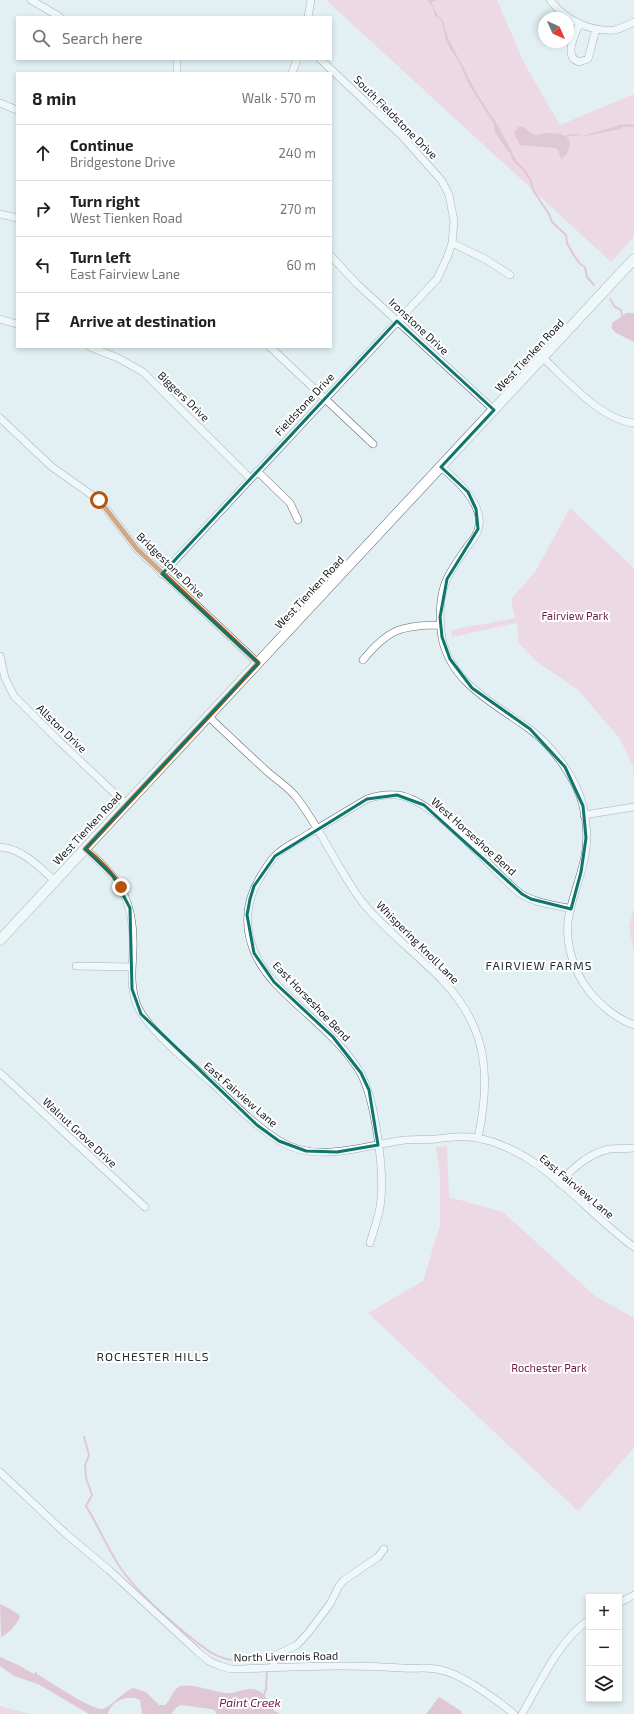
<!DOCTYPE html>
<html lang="en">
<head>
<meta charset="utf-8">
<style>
	body { margin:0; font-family:"Exo 2",sans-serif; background:#f6f6f6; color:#202124 }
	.controls { position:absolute; right:12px; bottom:12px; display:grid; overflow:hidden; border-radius:0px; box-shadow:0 2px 6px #0003 }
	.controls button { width:36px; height:36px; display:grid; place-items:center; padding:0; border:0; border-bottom:1px solid #e0e0e0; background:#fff; color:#202124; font:20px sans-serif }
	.compass { position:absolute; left:538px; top:12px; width:36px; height:36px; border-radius:50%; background:#fff; box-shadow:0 2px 6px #0003; rotate:135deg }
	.stop { position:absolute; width:12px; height:12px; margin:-9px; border:3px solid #b45309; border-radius:50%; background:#fff }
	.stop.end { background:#b45309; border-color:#fff; box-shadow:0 1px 4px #0008 }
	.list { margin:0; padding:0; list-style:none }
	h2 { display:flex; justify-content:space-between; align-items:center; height:52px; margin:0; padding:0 16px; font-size:17px }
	h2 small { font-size:13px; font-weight:400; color:#757577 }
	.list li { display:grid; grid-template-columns:26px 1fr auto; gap:12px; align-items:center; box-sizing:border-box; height:56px; padding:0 16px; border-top:1px solid #e0e0e0 }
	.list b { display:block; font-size:15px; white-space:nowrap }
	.list p { margin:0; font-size:13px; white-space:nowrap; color:#757577 }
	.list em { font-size:13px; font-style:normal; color:#757577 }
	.icon { flex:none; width:22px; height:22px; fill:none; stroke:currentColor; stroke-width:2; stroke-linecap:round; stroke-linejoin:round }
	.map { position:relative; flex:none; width:634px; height:1714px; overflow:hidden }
	.search { position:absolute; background:#fff; box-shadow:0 2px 6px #0003; left:16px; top:16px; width:316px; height:44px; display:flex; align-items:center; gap:10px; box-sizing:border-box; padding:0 14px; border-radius:0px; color:#757577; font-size:15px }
	.panel { position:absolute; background:#fff; box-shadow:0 2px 6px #0003; left:16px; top:72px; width:316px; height:276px; border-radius:0px }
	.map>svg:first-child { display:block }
</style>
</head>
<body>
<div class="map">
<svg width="634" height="1714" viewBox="0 0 634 1714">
	<rect width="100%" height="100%" fill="#e2f0f4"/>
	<path fill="#f9bdd1" d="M 326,0 L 497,0 L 524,63 L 560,125 L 634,94 L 634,237 L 611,262 Z
		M 570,508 L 634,568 L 634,780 L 633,766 L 620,739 L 578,690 L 536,661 L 519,643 L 517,623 L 452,637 L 451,630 L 515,618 L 511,599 L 535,572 Z
		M 634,907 L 634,953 L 629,926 Z
		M 447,1146 L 449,1197 L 503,1212 L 594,1295 L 634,1318 L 634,1448 L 578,1511 L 368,1313 L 423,1281 L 440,1225 L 440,1175 L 436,1147 Z
		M 0,1706 L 30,1714 L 0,1714 Z"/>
	<path fill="#de95ae" d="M 428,0 L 430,0 L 438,16 L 442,19 L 449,40 L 476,92 L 500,129 L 518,164 L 512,160 L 511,154 L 506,149 L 495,132 L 494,124 L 469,85 L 458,60 L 450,49 L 445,37 L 444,30 L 441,20 L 435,16 L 433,8 Z
		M 629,124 L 634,125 L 634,127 L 623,127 L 620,129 L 586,136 L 579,135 L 566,137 L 569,140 C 571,147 567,156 561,159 L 558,150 L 555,148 L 520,145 L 514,133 L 518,127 C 527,125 529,135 537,135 C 540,135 544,133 547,133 C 552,133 560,133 565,136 C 570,133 578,133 583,136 L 620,125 Z
		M 626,313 L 634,313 L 634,342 L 616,333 L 612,329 L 612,323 Z
		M 0,1604 C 3,1605 18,1613 20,1616 C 18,1624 8,1634 1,1637 Z
		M 0,1657 L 18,1665 L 34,1674 L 37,1671 L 37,1674 C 49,1681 93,1711 103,1709 C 107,1709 125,1691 133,1688 L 146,1692 L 159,1705 L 165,1705 C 171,1700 173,1688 181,1686 C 195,1683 212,1692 226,1693 C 237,1694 248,1685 259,1691 C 269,1696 267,1709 281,1714 L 217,1714 L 214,1710 L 210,1709 L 181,1705 L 177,1707 L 171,1714 L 142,1714 L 140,1700 C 129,1694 110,1701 108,1714 L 89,1714 L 38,1684 L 14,1676 L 0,1666 Z
		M 439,1697 L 461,1711 L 462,1714 L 426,1714 Z"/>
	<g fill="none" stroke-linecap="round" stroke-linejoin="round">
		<path stroke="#de95ae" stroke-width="2" d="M 429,0 L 431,1 L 435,0
			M 516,162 L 524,170 L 531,181 L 533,190 L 549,214 L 552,222 L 566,235 L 567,243 L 573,254 L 580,264 L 585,267 L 587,277 L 594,285
			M 610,299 L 615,307 L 621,310 L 622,315
			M 84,1437 L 89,1455 L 85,1465 L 86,1478 L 92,1495 L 86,1506 C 99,1527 108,1550 122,1570 C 142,1598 182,1632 210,1652 C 227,1663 248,1663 269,1660 L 268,1666
			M 264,1695 L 266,1689 L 267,1670"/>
		<g stroke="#5e6a6d" stroke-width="8">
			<path id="street" d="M 31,0 L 60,17
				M 550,0 C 564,19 589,32 614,30 C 620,29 628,25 634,22
				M 308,17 L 311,0
				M 579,24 C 575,35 563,57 579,62 L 588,59 L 596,29
				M 177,59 L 177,73
				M 292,73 L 297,59
				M 0,103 L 17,110
				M 0,214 L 17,218
				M 452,243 L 485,259 L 510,275
				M 331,256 L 357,284 L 494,410
				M 0,319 L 17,324
				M 90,347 L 118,358 L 143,372 L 250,478
				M 270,347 L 373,444
				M 543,358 C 567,380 601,420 634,423
				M 0,418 L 52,467 L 99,500 L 137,549 L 258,663
				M 441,467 C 457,480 486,506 478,530 C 476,537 471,542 467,547 C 460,557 452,568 447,579 C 439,596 439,620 442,638 C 451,683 495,704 528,728 C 551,744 577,779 583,806 C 587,821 588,841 585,856 C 581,876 573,895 569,915 C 564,940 573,971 589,991 C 600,1005 617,1019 634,1025
				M 257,471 L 290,503 L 298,520
				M 162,574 L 437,279 L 447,258 L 452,243 L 454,221 L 449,195 L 442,181 L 402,136 L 320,59
				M 0,656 L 5,678 L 14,696 L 58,740 L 126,804
				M 363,660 C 388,629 402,625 441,625
				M 208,716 C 229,736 249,755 270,774 C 279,781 290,789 297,798 C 322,831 338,870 363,903 C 387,932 417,954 443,981 C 488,1028 491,1077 478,1138
				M 584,815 L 634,807
				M 0,847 C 23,849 39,867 55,881
				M 85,849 C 122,879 135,904 133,951 C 132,970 130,987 137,1005 C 147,1029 190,1064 211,1082 C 232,1102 253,1124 278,1140 C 316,1165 364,1145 405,1140 C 415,1139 426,1140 436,1139 C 451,1137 467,1135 482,1139 C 544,1153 584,1211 634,1247
				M 76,966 L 132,967
				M 0,1073 L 145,1207
				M 559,1183 C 573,1168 588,1154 609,1149 C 617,1148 626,1149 634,1148
				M 370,1243 C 374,1229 380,1214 381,1199 C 384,1169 375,1098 360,1072 C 338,1036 303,1013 275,983 C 246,952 238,912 261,876 C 265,869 269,862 275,856 C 285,846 298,841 310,833 C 329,822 348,810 367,799 C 376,796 387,794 397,795 C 430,798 479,854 503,878 C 509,883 515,890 521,894 C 535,903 555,905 571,909
				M 0,1472 L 65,1533 L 109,1570 L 198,1652 L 209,1661 L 220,1666 L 231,1669 L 244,1669 C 297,1666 350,1664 403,1668 C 419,1669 432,1666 448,1672 C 468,1679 497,1700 514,1714
				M 619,1603 L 634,1595
				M 273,1667 L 276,1655 L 297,1645 L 308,1633 L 330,1604 L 339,1586 L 344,1580 L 378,1557 L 384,1549
				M 522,1714 C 540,1683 559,1640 589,1620"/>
		</g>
		<g stroke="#5e6a6d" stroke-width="11">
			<path id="secondary" d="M 0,940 L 634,259"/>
		</g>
		<use href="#street" stroke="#fff" stroke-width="7"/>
		<use href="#secondary" stroke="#fff" stroke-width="10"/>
	</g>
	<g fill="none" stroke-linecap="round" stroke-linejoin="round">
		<path stroke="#b45309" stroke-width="5" d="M 99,500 L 137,549 L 258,663 L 85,849 C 99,860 111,872 121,887"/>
	</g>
	<path d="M0 0H634V1714H0ZM 397,321 L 494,410 L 441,467 L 468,492 L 476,509 L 478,529 L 447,579 L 440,617 L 442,637 L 450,659 L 472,688 L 530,729 L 565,767 L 583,806 L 586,838 L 581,872 L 571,909 L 531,899 L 522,894 L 424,805 L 397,795 L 367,799 L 275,856 L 254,886 L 250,899 L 247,915 L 254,953 L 274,982 L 333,1037 L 361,1073 L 369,1090 L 378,1145 L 337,1152 L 306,1151 L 279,1141 L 257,1125 L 141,1014 L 132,989 L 130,908 L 113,876 L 85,849 L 258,663 L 162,574 Z" fill="#e2f0f4" fill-opacity=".55" fill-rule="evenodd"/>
	<path fill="none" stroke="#0f766e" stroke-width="3" stroke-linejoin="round" d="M 397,321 L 494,410 L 441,467 L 468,492 L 476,509 L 478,529 L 447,579 L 440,617 L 442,637 L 450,659 L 472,688 L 530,729 L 565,767 L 583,806 L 586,838 L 581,872 L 571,909 L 531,899 L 522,894 L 424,805 L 397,795 L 367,799 L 275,856 L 254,886 L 250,899 L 247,915 L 254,953 L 274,982 L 333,1037 L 361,1073 L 369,1090 L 378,1145 L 337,1152 L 306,1151 L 279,1141 L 257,1125 L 141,1014 L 132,989 L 130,908 L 113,876 L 85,849 L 258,663 L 162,574 Z"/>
	<g text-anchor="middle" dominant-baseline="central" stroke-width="4" stroke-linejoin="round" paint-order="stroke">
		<g font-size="11" fill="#151a1c" stroke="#fff">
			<text transform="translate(396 117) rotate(45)">South Fieldstone Drive</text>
			<text transform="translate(419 326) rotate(43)">Ironstone Drive</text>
			<text transform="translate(529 355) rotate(-47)">West Tienken Road</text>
			<text transform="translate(184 396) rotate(44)">Biggers Drive</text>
			<text transform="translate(304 404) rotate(-47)">Fieldstone Drive</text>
			<text transform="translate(171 565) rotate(44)">Bridgestone Drive</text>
			<text transform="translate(309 592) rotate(-47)">West Tienken Road</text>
			<text transform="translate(62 728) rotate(44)">Allston Drive</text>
			<text transform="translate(87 828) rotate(-47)">West Tienken Road</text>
			<text transform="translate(474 836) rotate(42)">West Horseshoe Bend</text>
			<text transform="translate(418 942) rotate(45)">Whispering Knoll Lane</text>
			<text transform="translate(312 1001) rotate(46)">East Horseshoe Bend</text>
			<text transform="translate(241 1094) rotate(41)">East Fairview Lane</text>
			<text transform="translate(80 1132) rotate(43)">Walnut Grove Drive</text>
			<text transform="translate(577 1186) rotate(40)">East Fairview Lane</text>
			<text transform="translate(286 1656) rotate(-1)">North Livernois Road</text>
		</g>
		<g font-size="11" fill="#711b42" stroke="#fff">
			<text x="575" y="615">Fairview Park</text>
			<text x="549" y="1367">Rochester Park</text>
		</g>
		<g font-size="12" letter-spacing="1" fill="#253033" stroke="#fff">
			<text x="539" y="965">FAIRVIEW FARMS</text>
			<text x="153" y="1356">ROCHESTER HILLS</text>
		</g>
		<g font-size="12" font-style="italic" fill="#772148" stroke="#fff">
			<text x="250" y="1702">Paint Creek</text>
		</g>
	</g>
</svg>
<div class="controls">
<button>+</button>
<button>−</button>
<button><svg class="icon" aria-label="layers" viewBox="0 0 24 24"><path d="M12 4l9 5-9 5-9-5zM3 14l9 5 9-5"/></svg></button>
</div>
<svg class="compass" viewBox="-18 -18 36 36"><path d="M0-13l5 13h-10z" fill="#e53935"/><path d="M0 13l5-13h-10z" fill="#757577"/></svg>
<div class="stop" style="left:99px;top:500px"></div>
<div class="stop end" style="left:121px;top:887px"></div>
<div class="search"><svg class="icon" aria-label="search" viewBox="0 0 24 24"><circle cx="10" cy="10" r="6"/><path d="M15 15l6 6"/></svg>Search here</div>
<section class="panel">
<h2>8 min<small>Walk · 570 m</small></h2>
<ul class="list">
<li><svg class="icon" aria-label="ahead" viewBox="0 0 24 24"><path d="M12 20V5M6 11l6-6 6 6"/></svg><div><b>Continue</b><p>Bridgestone Drive</p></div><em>240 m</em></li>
<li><svg class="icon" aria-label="right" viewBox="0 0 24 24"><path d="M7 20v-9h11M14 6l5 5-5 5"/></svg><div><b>Turn right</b><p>West Tienken Road</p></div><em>270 m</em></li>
<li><svg class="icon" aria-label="left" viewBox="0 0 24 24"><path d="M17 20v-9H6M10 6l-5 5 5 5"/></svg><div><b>Turn left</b><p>East Fairview Lane</p></div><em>60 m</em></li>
<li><svg class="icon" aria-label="arrive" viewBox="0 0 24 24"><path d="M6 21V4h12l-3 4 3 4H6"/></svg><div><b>Arrive at destination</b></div></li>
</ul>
</section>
</div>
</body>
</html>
